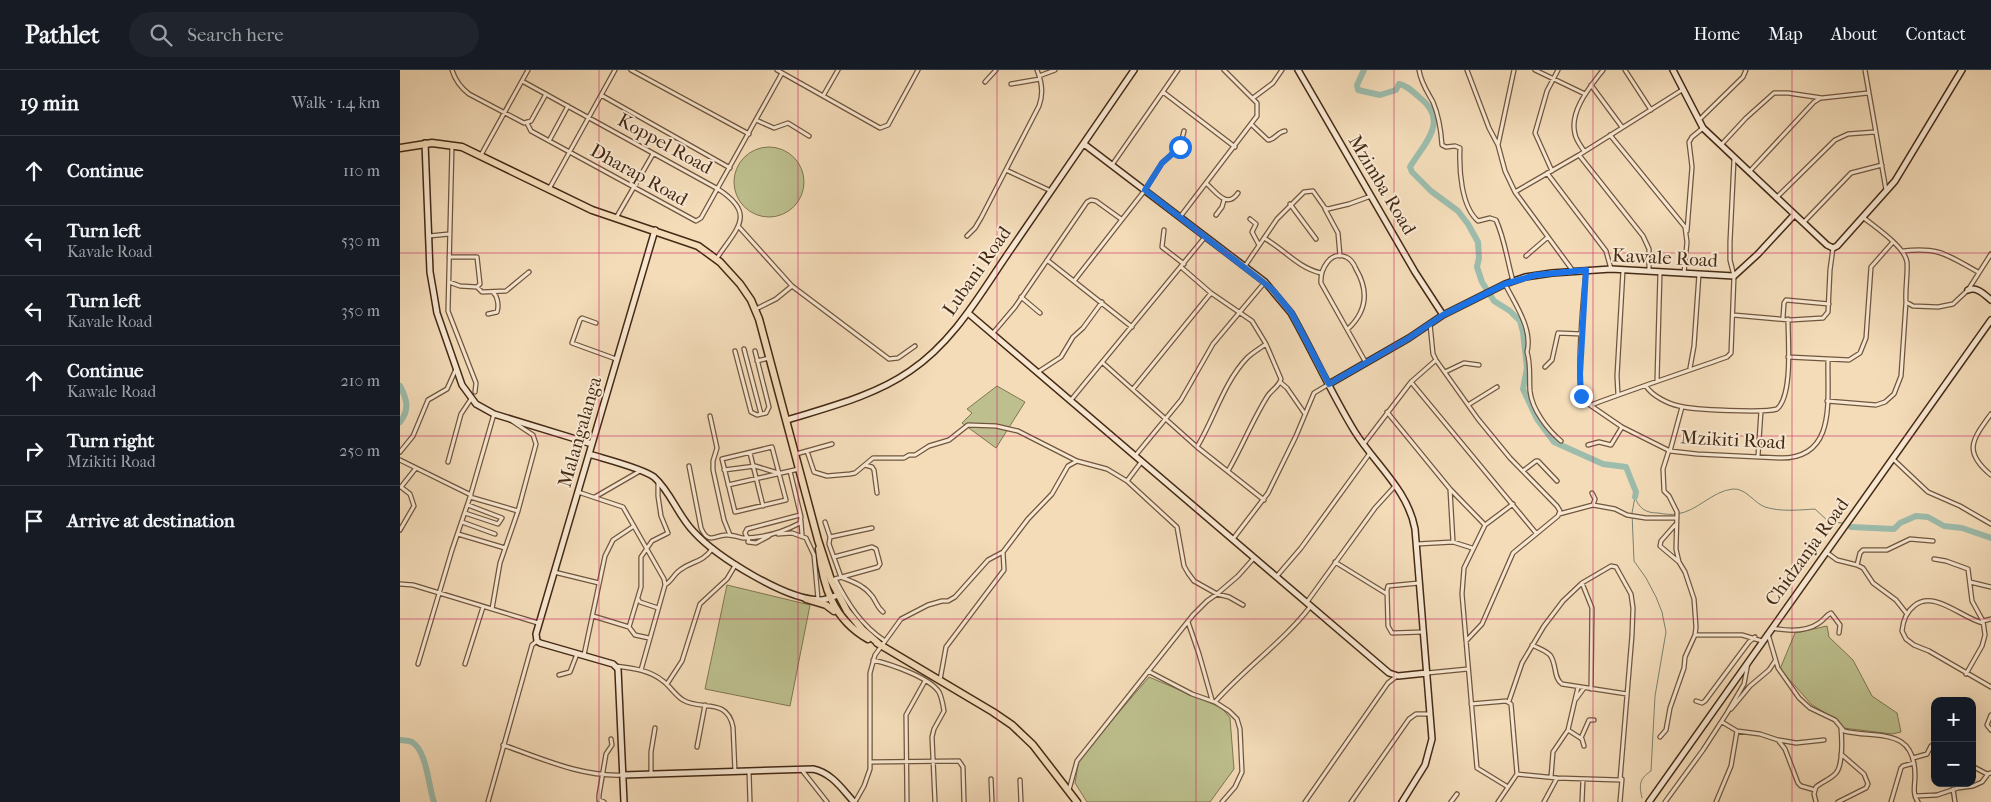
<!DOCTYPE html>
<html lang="en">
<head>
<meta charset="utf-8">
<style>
	body { margin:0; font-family:"IM FELL French Canon",serif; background:#20242c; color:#f1f3f6 }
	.controls { position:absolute; right:15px; bottom:15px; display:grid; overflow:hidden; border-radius:10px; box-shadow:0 5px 20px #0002 }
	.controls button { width:45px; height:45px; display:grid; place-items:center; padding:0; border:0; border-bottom:1px solid #363941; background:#171b24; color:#f1f3f6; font:25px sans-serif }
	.stop { position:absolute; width:15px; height:15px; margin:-11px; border:4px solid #1a73e8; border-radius:50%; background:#fff }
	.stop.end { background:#1a73e8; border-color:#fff; box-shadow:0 1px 5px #0008 }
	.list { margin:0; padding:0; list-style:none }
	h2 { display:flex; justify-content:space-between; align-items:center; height:65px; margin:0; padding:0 20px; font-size:21px }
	h2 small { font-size:16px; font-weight:400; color:#9ea1a6 }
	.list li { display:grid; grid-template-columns:32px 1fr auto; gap:15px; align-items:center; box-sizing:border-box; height:70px; padding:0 20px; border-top:1px solid #363941 }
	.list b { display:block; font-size:19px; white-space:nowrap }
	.list p { margin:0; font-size:16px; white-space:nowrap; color:#9ea1a6 }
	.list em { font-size:16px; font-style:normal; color:#9ea1a6 }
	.icon { flex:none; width:28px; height:28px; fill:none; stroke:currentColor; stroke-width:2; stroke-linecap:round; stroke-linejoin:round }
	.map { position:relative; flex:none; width:1591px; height:732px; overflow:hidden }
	header { display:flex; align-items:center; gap:30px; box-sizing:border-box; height:70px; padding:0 25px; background:#171b24; border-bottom:1px solid #363941 }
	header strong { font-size:24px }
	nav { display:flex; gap:28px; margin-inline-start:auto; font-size:18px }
	.search { width:350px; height:45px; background:#20242c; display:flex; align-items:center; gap:12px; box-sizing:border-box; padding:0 18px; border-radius:28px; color:#9ea1a6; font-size:19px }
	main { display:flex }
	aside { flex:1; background:#171b24 }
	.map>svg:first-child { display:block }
</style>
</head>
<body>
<header>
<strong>Pathlet</strong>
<div class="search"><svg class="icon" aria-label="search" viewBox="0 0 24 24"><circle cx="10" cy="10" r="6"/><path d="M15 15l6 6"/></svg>Search here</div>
<nav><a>Home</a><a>Map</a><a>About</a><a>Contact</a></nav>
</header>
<main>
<aside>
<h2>19 min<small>Walk · 1.4 km</small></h2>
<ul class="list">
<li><svg class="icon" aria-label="ahead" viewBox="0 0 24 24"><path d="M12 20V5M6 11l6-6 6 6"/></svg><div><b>Continue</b></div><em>110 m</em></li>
<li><svg class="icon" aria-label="left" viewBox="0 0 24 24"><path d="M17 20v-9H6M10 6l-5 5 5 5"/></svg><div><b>Turn left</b><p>Kavale Road</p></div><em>530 m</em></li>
<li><svg class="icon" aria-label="left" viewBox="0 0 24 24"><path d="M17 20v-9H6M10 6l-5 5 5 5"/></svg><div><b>Turn left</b><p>Kavale Road</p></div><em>350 m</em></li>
<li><svg class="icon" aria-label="ahead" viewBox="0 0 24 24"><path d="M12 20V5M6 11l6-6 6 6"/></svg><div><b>Continue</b><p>Kawale Road</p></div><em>210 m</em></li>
<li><svg class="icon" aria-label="right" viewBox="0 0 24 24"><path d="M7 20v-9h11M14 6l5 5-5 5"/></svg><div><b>Turn right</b><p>Mzikiti Road</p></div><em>250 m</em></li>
<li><svg class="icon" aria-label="arrive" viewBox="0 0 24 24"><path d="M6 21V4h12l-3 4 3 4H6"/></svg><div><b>Arrive at destination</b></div></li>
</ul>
</aside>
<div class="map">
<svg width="1591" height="732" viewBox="0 0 1591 732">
	<rect width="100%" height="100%" fill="#f4dcb9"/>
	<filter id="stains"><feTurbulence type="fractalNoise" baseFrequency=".004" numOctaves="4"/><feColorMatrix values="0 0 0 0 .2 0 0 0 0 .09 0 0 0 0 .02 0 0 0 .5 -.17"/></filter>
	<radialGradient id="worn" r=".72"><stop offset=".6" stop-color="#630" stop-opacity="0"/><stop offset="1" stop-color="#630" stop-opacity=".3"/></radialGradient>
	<path fill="#bdc08e" stroke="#807552" d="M334 112a35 35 0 1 1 70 0a35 35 0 1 1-70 0Z
		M 597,316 L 625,332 L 596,378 L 562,353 L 572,343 L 567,339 Z
		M 327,515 L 410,535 L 390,636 L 305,619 Z
		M 1427,556 L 1429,567 L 1453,590 L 1472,626 L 1497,643 L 1501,662 L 1492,664 L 1443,658 L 1439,651 L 1412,635 L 1380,599 L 1395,563 Z
		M 749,607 L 822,638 L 830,648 L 834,699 L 810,732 L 687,732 L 675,713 L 679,689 Z"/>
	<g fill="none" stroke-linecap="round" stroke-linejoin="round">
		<path stroke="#798270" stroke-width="1" d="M 1235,427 L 1232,443 L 1234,491 L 1246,508 L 1256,527 L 1262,542 L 1266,562 L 1255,626 L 1251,701 C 1239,709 1239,715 1242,728
			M 1235,428 C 1240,439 1246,443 1258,443 C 1264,444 1271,445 1277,444 C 1298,441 1312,421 1333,419 C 1346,418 1354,433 1365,437 C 1381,442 1399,440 1415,439 L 1429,452 L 1442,453"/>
		<path stroke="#9cbcac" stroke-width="6" d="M 964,0 L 957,15 L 958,20 L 980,25 L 996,20 L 999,14 C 1008,16 1012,21 1019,27 C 1050,51 1025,72 1010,97 L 1012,102 L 1031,121 L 1058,141 L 1068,154 L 1078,172 L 1079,188 L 1077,197 L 1082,212 L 1094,231 L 1110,241 L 1120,251 L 1123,262 L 1127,298 L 1123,319 L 1137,349 L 1154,372 L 1203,394 L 1226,397 L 1236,422 L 1235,427
			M 0,316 C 7,329 10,340 0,352
			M 1451,457 L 1494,459 L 1500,453 L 1516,446 L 1528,447 L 1544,456 L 1562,458 L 1591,468
			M 0,670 C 4,671 8,670 12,672 C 27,681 28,715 34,732"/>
		<g stroke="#70563e" stroke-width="5.5">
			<path id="street" d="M 52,0 C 55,10 60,17 69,24 L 124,53 L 131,51 L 146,24
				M 231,0 L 349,64
				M 377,0 L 480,58 L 488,55 L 518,0
				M 1019,0 C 1021,13 1027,21 1033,32 C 1039,46 1041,60 1042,75 L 1046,77 L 1055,76 L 1060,78 C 1059,100 1061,136 1078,151 L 1090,148 L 1096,150 C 1105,170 1107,190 1113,211
				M 1067,0 L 1089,58 L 1098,75 L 1105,101 L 1115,122 L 1173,201
				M 1135,0 L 1185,24
				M 1225,0 L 1251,40
				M 1465,0 L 1486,120
				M 639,6 L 655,0
				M 122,11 L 318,119 C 357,144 337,158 317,188
				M 585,12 L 596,0
				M 611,14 L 640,9
				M 1191,15 L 1222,57
				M 763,22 L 835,77
				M 201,25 L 330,98
				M 423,26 L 438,0
				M 853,28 L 873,13 L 882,0
				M 356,50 L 374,58 L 388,53 L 409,66
				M 1299,50 L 1343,7 L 1346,0
				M 127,53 L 131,61 L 296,151 L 301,148 L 382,3
				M 852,55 L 868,70 C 875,70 877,62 885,61
				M 1210,65 L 1285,157 L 1287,172 L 1284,203
				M 149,71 L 168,36
				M 52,75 L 48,241 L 76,313 L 75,322
				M 1098,75 L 1114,0
				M 1321,75 L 1346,48 L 1374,23 L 1388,23 L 1422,28 L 1468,23
				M 1184,81 C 1181,76 1176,70 1175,64 C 1169,41 1190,17 1203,0
				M 81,85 L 128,0
				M 1179,85 L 1243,166 L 1249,179 L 1249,201
				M 712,95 L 778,0
				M 606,100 L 651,121
				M 1152,101 L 1135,63 L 1147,21 L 1158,0
				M 1349,102 L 1414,32 L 1419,29
				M 1147,103 L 1206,181 L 1211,199
				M 807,114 C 817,123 827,139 838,123
				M 149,119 L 215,0
				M 1115,122 L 1179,85 L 1282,20
				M 1376,128 L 1435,70 L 1448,64 L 1475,62
				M 890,134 L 916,169
				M 925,139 L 938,163 L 940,186
				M 816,145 L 822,137 L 824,130
				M 780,147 L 857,46 L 857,33 L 824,0
				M 216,148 L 253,84
				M 1464,148 C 1475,157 1505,177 1507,192 C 1508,205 1505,218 1506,232 L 1513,236 L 1538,237 L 1553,234 L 1568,220 L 1591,184
				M 850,149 L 856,154 L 852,162 L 859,175
				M 1403,153 L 1451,103 L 1482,95
				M 339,157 L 392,216 L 489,289 L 498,288 L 515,276
				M 764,160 L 762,177 L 784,194
				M 1287,161 L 1292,97 L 1289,72 L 1292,67 L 1303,58
				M 29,166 L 49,164
				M 567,166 L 575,158 L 581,148 L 639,36 C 644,23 642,12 637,0
				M 864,168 C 884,179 898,198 921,203
				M 1503,181 C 1540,177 1547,185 1578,202
				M 1126,186 L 1148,167
				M 49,187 L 77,187 L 80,214 L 77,217 L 60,216 L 49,212
				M 647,190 L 732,257
				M 845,196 L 877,149 L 904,122 L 913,121 L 925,138 L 928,139 L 949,134 L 971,126
				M 781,197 L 811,223 L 852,251 L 866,274 L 881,309 C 879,317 871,320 867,327 C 852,351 842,377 828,401
				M 1186,200 C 1184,222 1174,319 1184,331 L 1222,357 L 1270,381 L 1297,384 L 1381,388 C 1437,388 1427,330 1428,290
				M 674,211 L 745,120 L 762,93 L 780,77 L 784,61
				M 1105,214 C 1115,234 1133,259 1127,282 C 1131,294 1129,308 1130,321 C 1132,340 1148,360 1161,371
				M 77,217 L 82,222 L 106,221 L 129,202
				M 621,227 L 640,243
				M 356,239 L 376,229 L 392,216
				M 88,244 L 97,242 C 99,236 98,227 93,222
				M 1333,245 L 1390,250 L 1423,248 L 1428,242 L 1430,200 L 1433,178
				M 1383,248 L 1384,233 L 1386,230 L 1429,234
				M 196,253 L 182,248 L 180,250 L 172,273 L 216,289
				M 1030,254 L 1033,284 L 1036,290 L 1078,349 L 1110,388 L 1157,436 L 1160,441 L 1158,446 L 1113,483 L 1082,554 L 1066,571
				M 948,259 C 967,241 969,221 956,199 C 954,194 951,189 946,187 C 930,180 920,200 921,213 L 966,293
				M 593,263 L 615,237 L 687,132 L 691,130 L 696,131 L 721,149
				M 344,279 L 361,344
				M 335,281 L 351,342 L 357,345 L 366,343 L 369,337 L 355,281
				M 1388,287 L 1449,290 L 1460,283 L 1466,268 L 1471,197 L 1493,172
				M 357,291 L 369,288
				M 703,293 L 797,377 L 864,430
				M 1145,297 L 1152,290 L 1158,263 L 1182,264
				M 1290,298 L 1294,276 L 1299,204
				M 638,302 L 661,287 L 673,267 L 683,258 L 702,232
				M 1045,302 L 1064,293 L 1079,295
				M 1257,311 L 1260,202
				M 880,312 L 887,318 L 905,344
				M 1011,312 L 1136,463
				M 1246,316 C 1252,326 1269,334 1279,336 C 1294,340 1364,343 1377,339 C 1393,325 1388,270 1388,249
				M 733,319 L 811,223
				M 1218,325 L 1217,306 L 1223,200
				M 671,330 L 805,167
				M 1427,331 L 1476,335 L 1485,332 L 1494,324 L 1501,306 L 1506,232
				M 1068,335 L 1097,317
				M 1191,335 C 1236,318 1282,303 1327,287 L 1331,283 L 1334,206 L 1330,190 L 1330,172 L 1334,89
				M 987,342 L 1050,419 L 1085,455
				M 1591,344 C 1573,369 1562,381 1591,405
				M 310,346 L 317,378 L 313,391 L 313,400 L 324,450 L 330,465
				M 963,375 L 1011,312 L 1036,290
				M 1188,375 L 1199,372 L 1211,375 L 1222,357
				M 372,377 L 386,430 L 335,442 L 322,389 Z
				M 797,377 C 814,349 824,312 847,288 C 852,283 859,279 866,274
				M 407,381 L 414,402 L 427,406 L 450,404 L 455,403 L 473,388 L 504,388 L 509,385 L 515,385 L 529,376 L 549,370 L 568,355 L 596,356 L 618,361 L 677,391 L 707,399 L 727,411 L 777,457 L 784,496 L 788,503 L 794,511 L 817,524 L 838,506 L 854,488
				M 1270,381 L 1282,337
				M 0,382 L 13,366 L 28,330 L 47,319 L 56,299
				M 350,383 L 363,436
				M 396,384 L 432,374
				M 735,386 L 781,330 L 813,274 L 865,212
				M 1358,386 L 1361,341
				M 1493,389 L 1528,422 L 1560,436 L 1591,454
				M 0,390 L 71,425
				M 48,392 L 61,344 L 71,329
				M 465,395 L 472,397 L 474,400 L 477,423
				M 289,396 L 301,458 C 309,476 316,464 327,465 C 333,465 338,467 343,468 C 363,468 383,462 400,453 L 401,447 L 390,401
				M 324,400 L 355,396 L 378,403
				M 1123,401 L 1136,391 L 1138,391 L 1157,411
				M 727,411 L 742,391
				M 328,415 L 399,399
				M 1,417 L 16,398
				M 1050,419 L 1053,472
				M 178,422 L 223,437 L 264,509 L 265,515 L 241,600
				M 70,427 L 118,441
				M 195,427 L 240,401
				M 1193,435 L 1215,439 L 1227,445 L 1246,448 L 1277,448
				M 65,443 L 98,454 L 102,448 L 68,435
				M 1159,444 L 1193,435 L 1195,429 L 1192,423
				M 401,451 L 402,465
				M 62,452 L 95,464
				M 425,452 L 430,467 L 429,474 L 441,507 C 453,512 464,515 472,526 C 476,531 477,537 483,542
				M 1275,455 L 1261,471 L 1260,476 L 1279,492
				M 0,460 L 14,436 L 10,424 L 1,417
				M 58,464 L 105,478
				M 378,464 L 392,463 L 406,468 L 414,485 L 418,529
				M 347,467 L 345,463 L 347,459 L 400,445
				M 430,467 L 472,458
				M 349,468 L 348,472 L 356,473 L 369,466
				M 833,469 L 868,423 L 896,366 L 914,323 L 929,314
				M 1017,474 L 1053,472 L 1072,478
				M 1426,482 L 1437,490 L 1457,495 L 1463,498 L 1473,513 L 1496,530 L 1507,544
				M 1534,489 L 1546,491 L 1568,499 L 1572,531 L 1583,551 L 1585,565 L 1582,576 L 1566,604
				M 935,492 L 987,524
				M 1457,495 L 1460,483 L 1463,480 L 1487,480 L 1510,469 L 1533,471
				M 154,502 L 199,513
				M 877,506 L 901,478 L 970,383
				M 435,509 C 448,534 461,555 485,571
				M 431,510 L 478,497 L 480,494 L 476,479 L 472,477 L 434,487
				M 1570,512 L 1591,517
				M 1019,513 L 988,516 L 987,520 L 988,556 L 992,563 L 1023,562
				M 1182,513 L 1192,538 L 1191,619
				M 0,514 L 13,515 L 138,553
				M 265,515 C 272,511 274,504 280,500 C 293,490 301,494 313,478
				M 238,529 L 240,532 L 258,538
				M 907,532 L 975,438 L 995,416
				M 92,539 L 100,493 L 118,441 L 136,374 L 133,365 L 112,351
				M 193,546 L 229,557
				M 1583,551 L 1591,549
				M 788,552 L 799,584 L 812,630
				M 1583,553 C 1563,549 1534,519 1514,536 C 1506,542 1503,551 1502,561 L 1506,569 L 1514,575 L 1529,581 L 1591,617
				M 1372,558 C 1387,561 1406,562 1419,553 C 1424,550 1426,545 1431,543 L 1440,555 L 1439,563
				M 1368,564 L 1378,598 L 1399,628 L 1410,638 L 1435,650 L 1444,661 C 1477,669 1515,656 1515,706 C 1515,715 1512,724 1518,732
				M 1295,565 L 1342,565 L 1362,571
				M 249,568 L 235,565 L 229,557 L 241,517 L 241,487 L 252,471 L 268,463 L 261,446 L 258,426 L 258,412
				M 1132,575 C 1138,578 1145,580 1150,585 C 1157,594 1153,608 1162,614 L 1227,624
				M 184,585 L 205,486 L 213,470 L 234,456
				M 473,590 C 490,594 529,607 539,622 C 542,628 543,635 544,641 L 534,659 L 532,667 L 535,732
				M 18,594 L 52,480 L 70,427 L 94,344
				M 65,594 L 83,537
				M 216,596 C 232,598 250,600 263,611 C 270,616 275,625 283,630 C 301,641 327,627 333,657 L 335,702
				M 748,601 L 792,624 L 815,632 L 829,641 L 837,649 L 840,659 L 842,702 L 835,717 L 822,732
				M 1027,603 L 1068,599
				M 159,605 L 170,602 L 177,584
				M 540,610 L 546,577 L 604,500 L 603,482
				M 267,614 L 282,591 L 300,534 L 327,509 L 336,494
				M 1176,629 L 1184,618
				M 1109,631 L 1122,593 L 1144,556 L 1163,531 L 1182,513 L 1211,496 L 1216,497 L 1231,524 L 1233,538 L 1232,565 L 1220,710 L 1157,708 L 1117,704
				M 1296,631 L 1302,633 L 1305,631 L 1349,572 L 1355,567
				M 815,632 C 845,598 883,572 910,537
				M 1071,634 L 1106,631 L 1111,634 L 1117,704 L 1098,732
				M 1331,639 L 1350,616 L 1369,600 L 1375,591
				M 1591,645 L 1587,655 L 1591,660
				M 1322,652 L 1337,661 L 1360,664 L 1378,670 L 1385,679 L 1398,713 L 1401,716 L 1415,720
				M 1168,660 L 1182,669 L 1184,676
				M 1260,667 L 1266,660 L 1270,638 L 1284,598 L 1285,587 L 1295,565 L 1296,557 L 1294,529 L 1285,502 L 1279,492 L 1276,479 L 1277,442 L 1269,426 L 1264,421 L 1263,399 L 1269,380
				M 1181,668 L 1189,650 L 1194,650
				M 1379,670 L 1396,673 L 1424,670
				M 103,675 C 141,688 181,707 223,705
				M 297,677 L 305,635
				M 1513,688 L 1527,684 L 1531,676 L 1535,675
				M 470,692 L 559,691 L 563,697 L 564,732
				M 1572,696 L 1587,704 L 1591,703
				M 401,699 L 427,732
				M 349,701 L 350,732
				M 251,704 L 251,682 L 255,658
				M 1151,707 L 1153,682 L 1168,660 L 1178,617
				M 591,709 L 592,732
				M 620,710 L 621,732
				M 1108,717 L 1077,698 L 1062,524 L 1064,498 L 1085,455 L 1113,434
				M 1553,719 L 1555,732
				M 669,720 L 677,691 L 793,545 L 807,531 L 817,524 L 829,527 L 843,535
				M 1515,726 L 1537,725 L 1558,718 L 1573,716 L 1582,712 L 1588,704
				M 88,732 L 132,575 L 137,571
				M 204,732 L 199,730 L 199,725 L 206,684 L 212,675 L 211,669
				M 455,732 L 464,716 L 470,699 L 470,603 L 475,585 L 501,549 L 528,535 L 542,531 L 548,531 L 555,527 L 588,490 L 603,482 L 628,449 L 652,424 L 668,396 L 677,391
				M 507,732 L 506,645 L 525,611
				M 905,732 L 988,613 L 997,606
				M 951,732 L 1009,649 L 1016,644 L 1030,644
				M 1051,732 L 1057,724
				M 1144,732 L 1157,708
				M 1182,732 L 1183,709
				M 1220,732 L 1222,709
				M 1265,732 L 1303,680 L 1327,643 L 1344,614 L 1348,593
				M 1316,732 L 1331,696 L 1337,661
				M 1416,732 L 1414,724 L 1416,717 C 1422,712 1431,709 1436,703 C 1443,695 1442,669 1441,659
				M 1438,732 L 1466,718 L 1468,714 L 1464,704 L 1441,684
				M 1491,732 L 1501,698 L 1503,696 L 1514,693"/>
		</g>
		<g stroke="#442a15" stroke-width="8">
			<path id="secondary" d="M 898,0 L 1015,202 L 1043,245
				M 1273,0 L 1303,58 L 1427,175 L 1433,178 L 1437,176 L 1495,111 L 1562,0
				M 25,73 L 30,202 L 34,225 L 37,243 L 62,315 L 76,334 L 94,344 L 192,374
				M 684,74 L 865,212 L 891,243 C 913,282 931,323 955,362 C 975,394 1008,420 1015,459 L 1032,669 L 1025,695 L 1002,732
				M 1568,220 C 1576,216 1584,224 1591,230
				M 568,243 L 989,603 L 998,606 L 1027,603
				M 929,314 L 1009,268 L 1043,245 L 1105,214 L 1125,207 L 1152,203 L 1211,199 L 1334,206 L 1358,184 L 1394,145
				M 387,350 C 429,337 474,326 510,301 C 553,272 579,226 607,185 C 649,123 692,62 734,0
				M 189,384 C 205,389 242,398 254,407 C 271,422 278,446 294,462 C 317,487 386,530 420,530 C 426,530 432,527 438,525
				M 223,705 L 413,699 C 432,703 442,719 454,732
				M 224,732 L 218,599 L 213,594 L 140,573 L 137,571 L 136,564 L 255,160
				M 1249,732 L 1591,250"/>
		</g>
		<g stroke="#442a15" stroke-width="9">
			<path id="highway" d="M 0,78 L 32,73 L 62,77 L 192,140 L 298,176 L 320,192 L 340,214 L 351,230 L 359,249 L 418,470 L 431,510 L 447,541 L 462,559 L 479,574
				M 419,479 C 423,517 433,549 468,569
				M 406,529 L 426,535 L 434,541
				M 477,573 L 593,642 L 612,655 L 633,675 L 677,732"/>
		</g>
		<use href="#street" stroke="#f8e8d2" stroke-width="3"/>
		<use href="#secondary" stroke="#f8e8d2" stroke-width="5"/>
		<use href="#highway" stroke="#f4dcb9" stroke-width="6"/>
	</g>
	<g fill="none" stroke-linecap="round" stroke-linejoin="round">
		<path stroke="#1a73e8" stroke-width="6" d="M 780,77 L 762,93 L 745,120 L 872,219 L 891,242 L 929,314 L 1009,268 L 1043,245 L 1105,214 L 1136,205 L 1186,200 L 1180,304 L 1181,326"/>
	</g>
	<path fill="none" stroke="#c2185b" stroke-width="1" stroke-opacity="0.55" d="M 199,0 L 199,732M 398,0 L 398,732M 597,0 L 597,732M 796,0 L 796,732M 994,0 L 994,732M 1193,0 L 1193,732M 1392,0 L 1392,732M 0,183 L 1591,183M 0,366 L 1591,366M 0,549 L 1591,549"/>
	<g text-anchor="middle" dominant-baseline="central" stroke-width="4" stroke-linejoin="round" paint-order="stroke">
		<g font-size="19" fill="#442a15" stroke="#f8e8d2">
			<text transform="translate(265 74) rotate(29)">Koppel Road</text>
			<text transform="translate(239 105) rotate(29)">Dharap Road</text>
			<text transform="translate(982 115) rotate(59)">Mzimba Road</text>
			<text transform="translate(1265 188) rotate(3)">Kawale Road</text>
			<text transform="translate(577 201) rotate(-55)">Lubani Road</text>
			<text transform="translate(180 362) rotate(-74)">Malangalanga</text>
			<text transform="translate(1333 370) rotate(3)">Mzikiti Road</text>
			<text transform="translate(1407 482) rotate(-54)">Chidzanja Road</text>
		</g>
	</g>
	<rect width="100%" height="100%" filter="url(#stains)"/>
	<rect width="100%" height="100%" fill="url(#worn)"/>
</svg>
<div class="controls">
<button>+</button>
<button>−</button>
</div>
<div class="stop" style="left:780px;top:77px"></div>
<div class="stop end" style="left:1181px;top:326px"></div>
</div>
</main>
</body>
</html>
